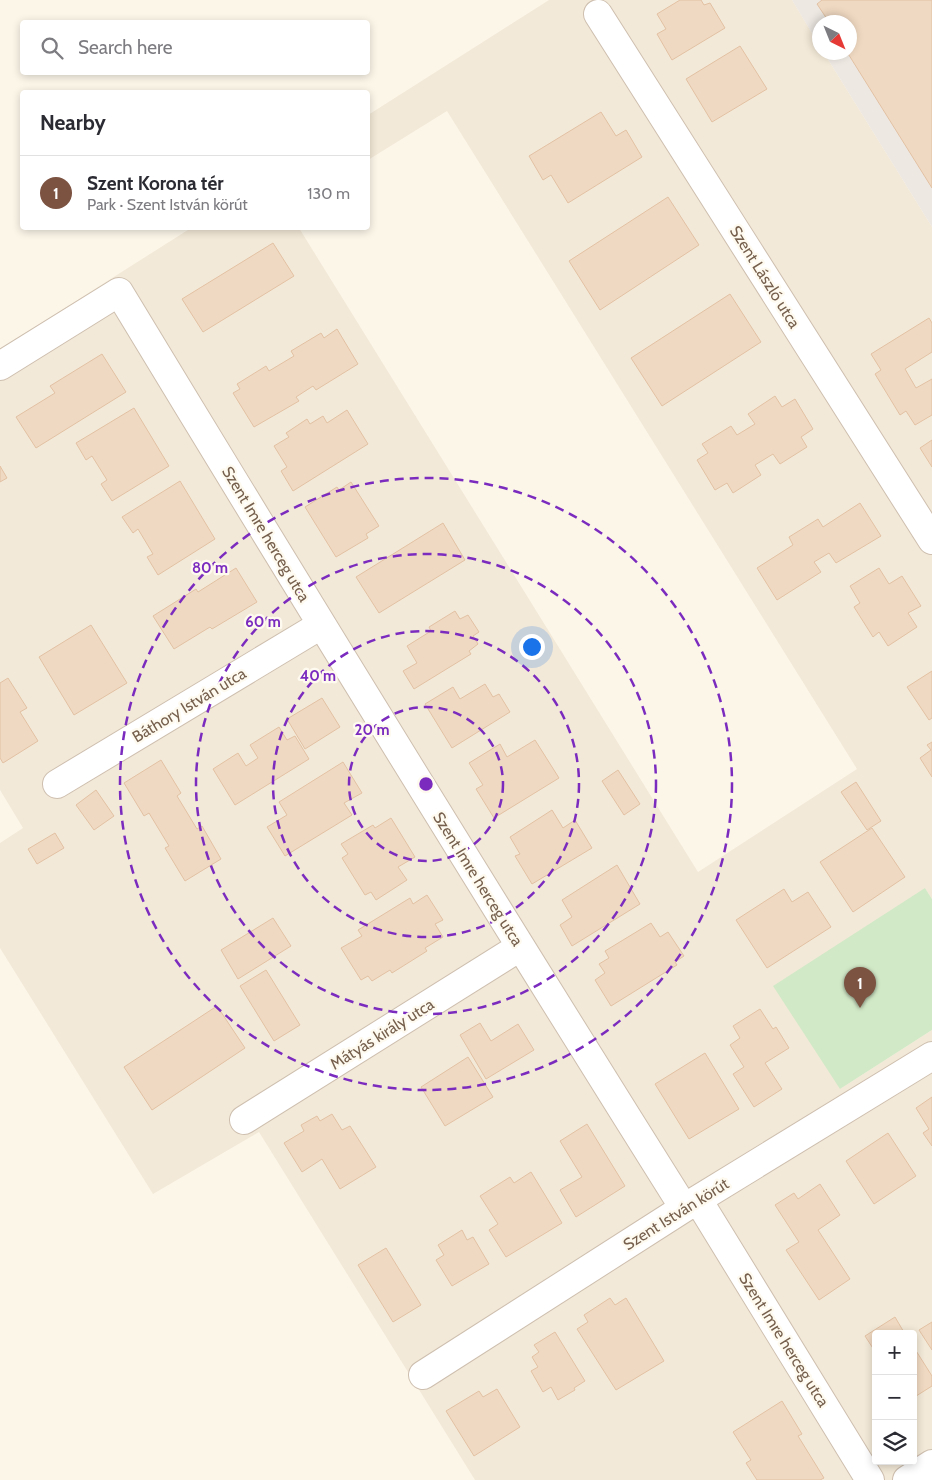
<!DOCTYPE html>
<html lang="en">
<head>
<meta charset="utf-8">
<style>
	body { margin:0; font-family:Cabin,sans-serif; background:#f7f7f7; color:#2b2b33 }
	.controls { position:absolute; right:15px; bottom:15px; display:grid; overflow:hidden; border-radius:5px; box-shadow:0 2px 8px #0003 }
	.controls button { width:45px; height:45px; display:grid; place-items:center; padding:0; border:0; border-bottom:1px solid #e1e1e2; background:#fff; color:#2b2b33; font:25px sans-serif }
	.compass { position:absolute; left:812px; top:15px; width:45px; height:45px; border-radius:50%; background:#fff; box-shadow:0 2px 8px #0003; rotate:137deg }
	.you { position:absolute; left:531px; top:646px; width:18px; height:18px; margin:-12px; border:4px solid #fff; border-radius:50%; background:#1a73e8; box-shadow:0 0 0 8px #1a73e833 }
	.badge { display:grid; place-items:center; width:32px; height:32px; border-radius:50%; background:#7c5241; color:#fff; font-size:16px; font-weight:700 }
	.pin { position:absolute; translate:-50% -41px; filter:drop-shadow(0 1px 2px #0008) }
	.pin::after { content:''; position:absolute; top:26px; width:18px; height:15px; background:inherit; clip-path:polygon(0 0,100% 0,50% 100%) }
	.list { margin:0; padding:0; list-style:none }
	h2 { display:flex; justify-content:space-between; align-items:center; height:65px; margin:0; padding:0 20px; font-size:21px }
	h2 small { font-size:16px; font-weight:400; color:#7c7c81 }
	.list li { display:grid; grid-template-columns:32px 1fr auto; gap:15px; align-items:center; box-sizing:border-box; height:75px; padding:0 20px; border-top:1px solid #e1e1e2 }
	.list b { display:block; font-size:19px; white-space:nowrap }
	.list p { margin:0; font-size:16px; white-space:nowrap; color:#7c7c81 }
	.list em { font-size:16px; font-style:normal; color:#7c7c81 }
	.icon { flex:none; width:28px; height:28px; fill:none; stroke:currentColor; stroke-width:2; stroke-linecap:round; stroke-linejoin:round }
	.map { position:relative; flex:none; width:932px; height:1480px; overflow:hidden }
	.search { position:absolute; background:#fff; box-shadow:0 2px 8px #0003; left:20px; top:20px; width:350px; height:55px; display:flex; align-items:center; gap:12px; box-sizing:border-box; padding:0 18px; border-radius:5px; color:#7c7c81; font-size:19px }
	.panel { position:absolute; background:#fff; box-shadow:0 2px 8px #0003; left:20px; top:90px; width:350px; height:140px; border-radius:5px }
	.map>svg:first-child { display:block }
</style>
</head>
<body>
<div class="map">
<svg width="932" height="1480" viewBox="0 0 932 1480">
	<rect width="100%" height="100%" fill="#fcf6e9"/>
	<path fill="#f3e9d8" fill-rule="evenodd" d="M 549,0 L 792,0 L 819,45 L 820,52 L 824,53 L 932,227 L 932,899 L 925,888 L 840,1089 L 932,1030 L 932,1480 L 475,1480 L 259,1132 L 153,1194 L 0,948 L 0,843 L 23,828 L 0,790 L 0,349 L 191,228 L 299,228 L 698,872 L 857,769 L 447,111 L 368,160 L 368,115 ZM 876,1334 L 913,1334 L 913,1461 L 876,1461 Z"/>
	<path fill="#ede8e2" d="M 792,0 L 932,0 L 932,227 L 824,53 L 850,52 L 850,22 L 820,22 L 819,45 Z"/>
	<path fill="#d2e9c7" d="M 925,888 L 932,899 L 932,1030 L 840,1089 L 773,986 Z"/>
	<path fill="#f0d9c2" stroke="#e2c1a3" d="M 680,0 L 701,0 L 704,5 L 710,3 L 725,28 L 672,60 L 657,34 L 666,29 L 657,14 Z
		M 822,0 L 932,0 L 932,188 L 847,52 L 850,52 L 850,22 L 829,22 L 817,4 Z
		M 740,46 L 767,89 L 712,122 L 686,79 Z
		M 601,112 L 616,136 L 626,130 L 642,157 L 568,203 L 551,175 L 543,180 L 529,156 Z
		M 668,197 L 699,245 L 600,310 L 569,261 Z
		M 273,243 L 294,276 L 203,332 L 182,299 Z
		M 730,294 L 761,342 L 662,406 L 631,358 Z
		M 929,318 L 932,323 L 932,352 L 905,369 L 916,388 L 932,379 L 932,415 L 915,425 L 906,411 L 900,415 L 875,374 L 881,370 L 871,354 Z
		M 337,329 L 358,364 L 316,390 L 313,386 L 296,397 L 299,401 L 254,427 L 233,393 L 240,389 L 237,384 L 266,366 L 269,371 L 294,356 L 291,351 L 321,333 L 324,338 Z
		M 102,354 L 126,392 L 36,448 L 16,417 L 55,393 L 50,386 Z
		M 775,396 L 782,407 L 795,399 L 813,429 L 801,437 L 807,447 L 780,464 L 773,454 L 755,465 L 761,475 L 733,493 L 727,483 L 715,490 L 697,460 L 708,453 L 702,444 L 731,426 L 737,435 L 755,424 L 748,414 Z
		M 134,408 L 169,466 L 112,501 L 101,484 L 107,480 L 92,456 L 86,460 L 76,443 Z
		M 347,410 L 368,444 L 293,491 L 281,471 L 287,467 L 274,446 L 289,437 L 286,433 L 307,419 L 310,424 L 323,416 L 327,423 Z
		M 932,440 L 932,467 L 920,448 Z
		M 0,466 L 7,478 L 0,482 Z
		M 180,481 L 215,539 L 158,575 L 147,557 L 153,554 L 138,529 L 133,533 L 122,517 Z
		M 351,482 L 379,526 L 366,534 L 368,538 L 336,557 L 305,507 L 337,487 L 339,490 Z
		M 860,503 L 881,536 L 836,563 L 829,553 L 814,562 L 821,572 L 777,600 L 757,568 L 793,545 L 789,537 L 818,519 L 823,527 Z
		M 443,523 L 465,560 L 379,613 L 356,577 Z
		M 236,568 L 257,602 L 212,629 L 210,627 L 174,649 L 153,616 L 196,589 L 198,592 Z
		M 879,568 L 889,584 L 902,576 L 921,606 L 908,613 L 917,627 L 888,646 L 879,632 L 873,637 L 854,607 L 860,603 L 850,586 Z
		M 455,611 L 460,619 L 468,615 L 479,632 L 473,636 L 478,644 L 469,651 L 471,654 L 414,689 L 403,671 L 417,663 L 407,646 L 431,631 L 429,627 Z
		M 91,625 L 127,683 L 74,715 L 39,657 Z
		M 932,671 L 932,718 L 929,720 L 907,687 Z
		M 8,678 L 27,708 L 20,712 L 38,741 L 3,763 L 0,758 L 0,683 Z
		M 485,684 L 493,697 L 499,694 L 510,712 L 452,748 L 425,704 L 453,687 L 460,699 Z
		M 322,698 L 340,727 L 305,749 L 287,719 Z
		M 279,727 L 287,740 L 295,736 L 309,759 L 235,805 L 213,769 L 238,753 L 246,766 L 258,758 L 250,745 Z
		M 535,740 L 559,778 L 494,818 L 476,789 L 483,785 L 469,763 L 500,744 L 507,757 Z
		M 932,742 L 932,777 L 920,758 L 931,750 L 927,745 Z
		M 161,760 L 181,793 L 177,796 L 197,829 L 202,826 L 221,859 L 185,881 L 165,848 L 169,846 L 149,813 L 144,816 L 124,783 Z
		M 343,762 L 362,793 L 344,803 L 352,815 L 285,856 L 267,827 L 287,815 L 279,802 Z
		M 618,770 L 640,804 L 624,815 L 602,781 Z
		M 856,782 L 881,821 L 867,830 L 841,792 Z
		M 96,790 L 114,816 L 94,830 L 76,805 Z
		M 552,810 L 563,828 L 575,820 L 592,848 L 532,884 L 515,856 L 520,854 L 510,837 Z
		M 391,818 L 415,857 L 398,867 L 407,880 L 376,900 L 371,892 L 365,895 L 342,858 L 348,854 L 341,844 L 373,825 L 375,828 Z
		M 872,828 L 905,877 L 853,912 L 820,862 Z
		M 55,833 L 64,848 L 37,864 L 28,849 Z
		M 617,865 L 640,904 L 572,946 L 560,925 L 572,917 L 562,900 Z
		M 784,889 L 792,902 L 808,892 L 831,927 L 767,968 L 736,920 Z
		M 427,895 L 443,920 L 435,924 L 443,937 L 425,948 L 427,951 L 392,973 L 390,970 L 372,981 L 368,976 L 361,980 L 341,948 L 362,936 L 358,930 L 410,898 L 413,904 Z
		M 273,918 L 291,946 L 238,979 L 221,950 Z
		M 651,923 L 660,937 L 668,932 L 684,956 L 675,962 L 677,965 L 611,1006 L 595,980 L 605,973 L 599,964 L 609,958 L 605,951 Z
		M 266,970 L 300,1025 L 274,1041 L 240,986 Z
		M 217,1006 L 245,1048 L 152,1110 L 124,1067 Z
		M 760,1009 L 773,1029 L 776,1027 L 789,1048 L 765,1063 L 782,1089 L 754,1107 L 733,1074 L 744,1067 L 730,1045 L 740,1038 L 733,1026 Z
		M 480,1023 L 491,1041 L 518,1024 L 534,1050 L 486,1079 L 460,1035 Z
		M 705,1053 L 739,1109 L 689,1139 L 655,1084 Z
		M 468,1057 L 493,1097 L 445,1126 L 421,1087 Z
		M 932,1097 L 932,1146 L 923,1133 L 929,1129 L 916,1108 Z
		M 332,1114 L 342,1130 L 350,1126 L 376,1167 L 340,1189 L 322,1159 L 302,1172 L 284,1143 L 304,1131 L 301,1125 L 317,1116 L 320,1121 Z
		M 587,1124 L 625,1186 L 576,1217 L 560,1190 L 582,1177 L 560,1141 Z
		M 888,1133 L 916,1176 L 874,1204 L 846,1161 Z
		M 531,1172 L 562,1223 L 506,1257 L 489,1230 L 498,1224 L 480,1196 L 510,1177 L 514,1183 Z
		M 820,1184 L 840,1215 L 818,1230 L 850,1279 L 819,1300 L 786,1250 L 799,1242 L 775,1205 L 794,1193 L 798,1199 Z
		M 462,1230 L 467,1240 L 473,1237 L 489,1264 L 452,1286 L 436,1260 L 444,1255 L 438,1245 Z
		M 386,1248 L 421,1305 L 393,1322 L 358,1265 Z
		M 610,1298 L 615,1305 L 626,1298 L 664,1361 L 616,1390 L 577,1329 L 588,1322 L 584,1315 Z
		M 895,1317 L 905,1334 L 876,1334 L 876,1353 L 865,1336 Z
		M 932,1322 L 932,1350 L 919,1330 Z
		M 555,1332 L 585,1381 L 574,1388 L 575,1390 L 558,1400 L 551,1387 L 543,1392 L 531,1371 L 538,1367 L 532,1357 L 539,1352 L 534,1345 Z
		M 913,1346 L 932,1376 L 932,1386 L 913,1398 Z
		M 497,1389 L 520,1427 L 474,1456 L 446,1411 L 479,1391 L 483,1397 Z
		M 782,1401 L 802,1434 L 798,1436 L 824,1478 L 820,1480 L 757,1480 L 746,1463 L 751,1460 L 733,1432 Z"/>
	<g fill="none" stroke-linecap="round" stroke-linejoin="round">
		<g stroke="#cebfaf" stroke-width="30">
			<path id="minor" d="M 598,14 L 932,540
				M 0,366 L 119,292 C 305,599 493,904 684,1208
				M 57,784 L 321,625
				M 244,1120 L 520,947
				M 698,1200 L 870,1480
				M 423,1375 L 684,1208 L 932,1056
				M 907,1480 L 932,1464"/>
		</g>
		<use href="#minor" stroke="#fff" stroke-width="28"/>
	</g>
	<g fill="none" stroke="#7b2cbf" stroke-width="2.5" stroke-dasharray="9 6">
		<circle cx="426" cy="784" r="77"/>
		<circle cx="426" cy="784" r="153"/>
		<circle cx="426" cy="784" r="230"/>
		<circle cx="426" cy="784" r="306"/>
	</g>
	<g text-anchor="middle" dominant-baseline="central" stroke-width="4.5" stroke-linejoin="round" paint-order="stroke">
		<g font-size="16" fill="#76604d" stroke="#fefaf0">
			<text transform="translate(765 277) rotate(58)">Szent László utca</text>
			<text transform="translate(266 534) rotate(59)">Szent Imre herceg utca</text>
			<text transform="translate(189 705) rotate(-31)">Báthory István utca</text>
			<text transform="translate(478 879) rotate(58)">Szent Imre herceg utca</text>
			<text transform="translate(382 1034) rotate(-32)">Mátyás király utca</text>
			<text transform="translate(676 1214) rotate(-32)">Szent István körút</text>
			<text transform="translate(784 1340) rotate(58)">Szent Imre herceg utca</text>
		</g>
	</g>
	<circle cx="426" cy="784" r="8" fill="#7b2cbf" stroke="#fefaf0" stroke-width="2.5"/>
	<g font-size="15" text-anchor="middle" font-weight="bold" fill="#7b2cbf" stroke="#fefaf0" stroke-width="4.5" stroke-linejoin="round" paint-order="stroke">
		<text x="210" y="573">80 m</text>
		<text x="263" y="627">60 m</text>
		<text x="318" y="681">40 m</text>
		<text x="372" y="735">20 m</text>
	</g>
</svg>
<div class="controls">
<button>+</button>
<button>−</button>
<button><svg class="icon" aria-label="layers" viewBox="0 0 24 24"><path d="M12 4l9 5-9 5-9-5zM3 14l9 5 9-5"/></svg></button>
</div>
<svg class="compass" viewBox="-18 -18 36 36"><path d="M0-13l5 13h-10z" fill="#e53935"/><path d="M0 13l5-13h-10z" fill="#7c7c81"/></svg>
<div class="you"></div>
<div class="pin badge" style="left:860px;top:1008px">1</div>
<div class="search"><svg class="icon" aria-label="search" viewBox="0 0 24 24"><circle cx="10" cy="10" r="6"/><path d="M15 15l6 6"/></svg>Search here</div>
<section class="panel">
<h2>Nearby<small></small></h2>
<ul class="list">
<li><span class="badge">1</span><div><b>Szent Korona tér</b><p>Park · Szent István körút</p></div><em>130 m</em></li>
</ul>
</section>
</div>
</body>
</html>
